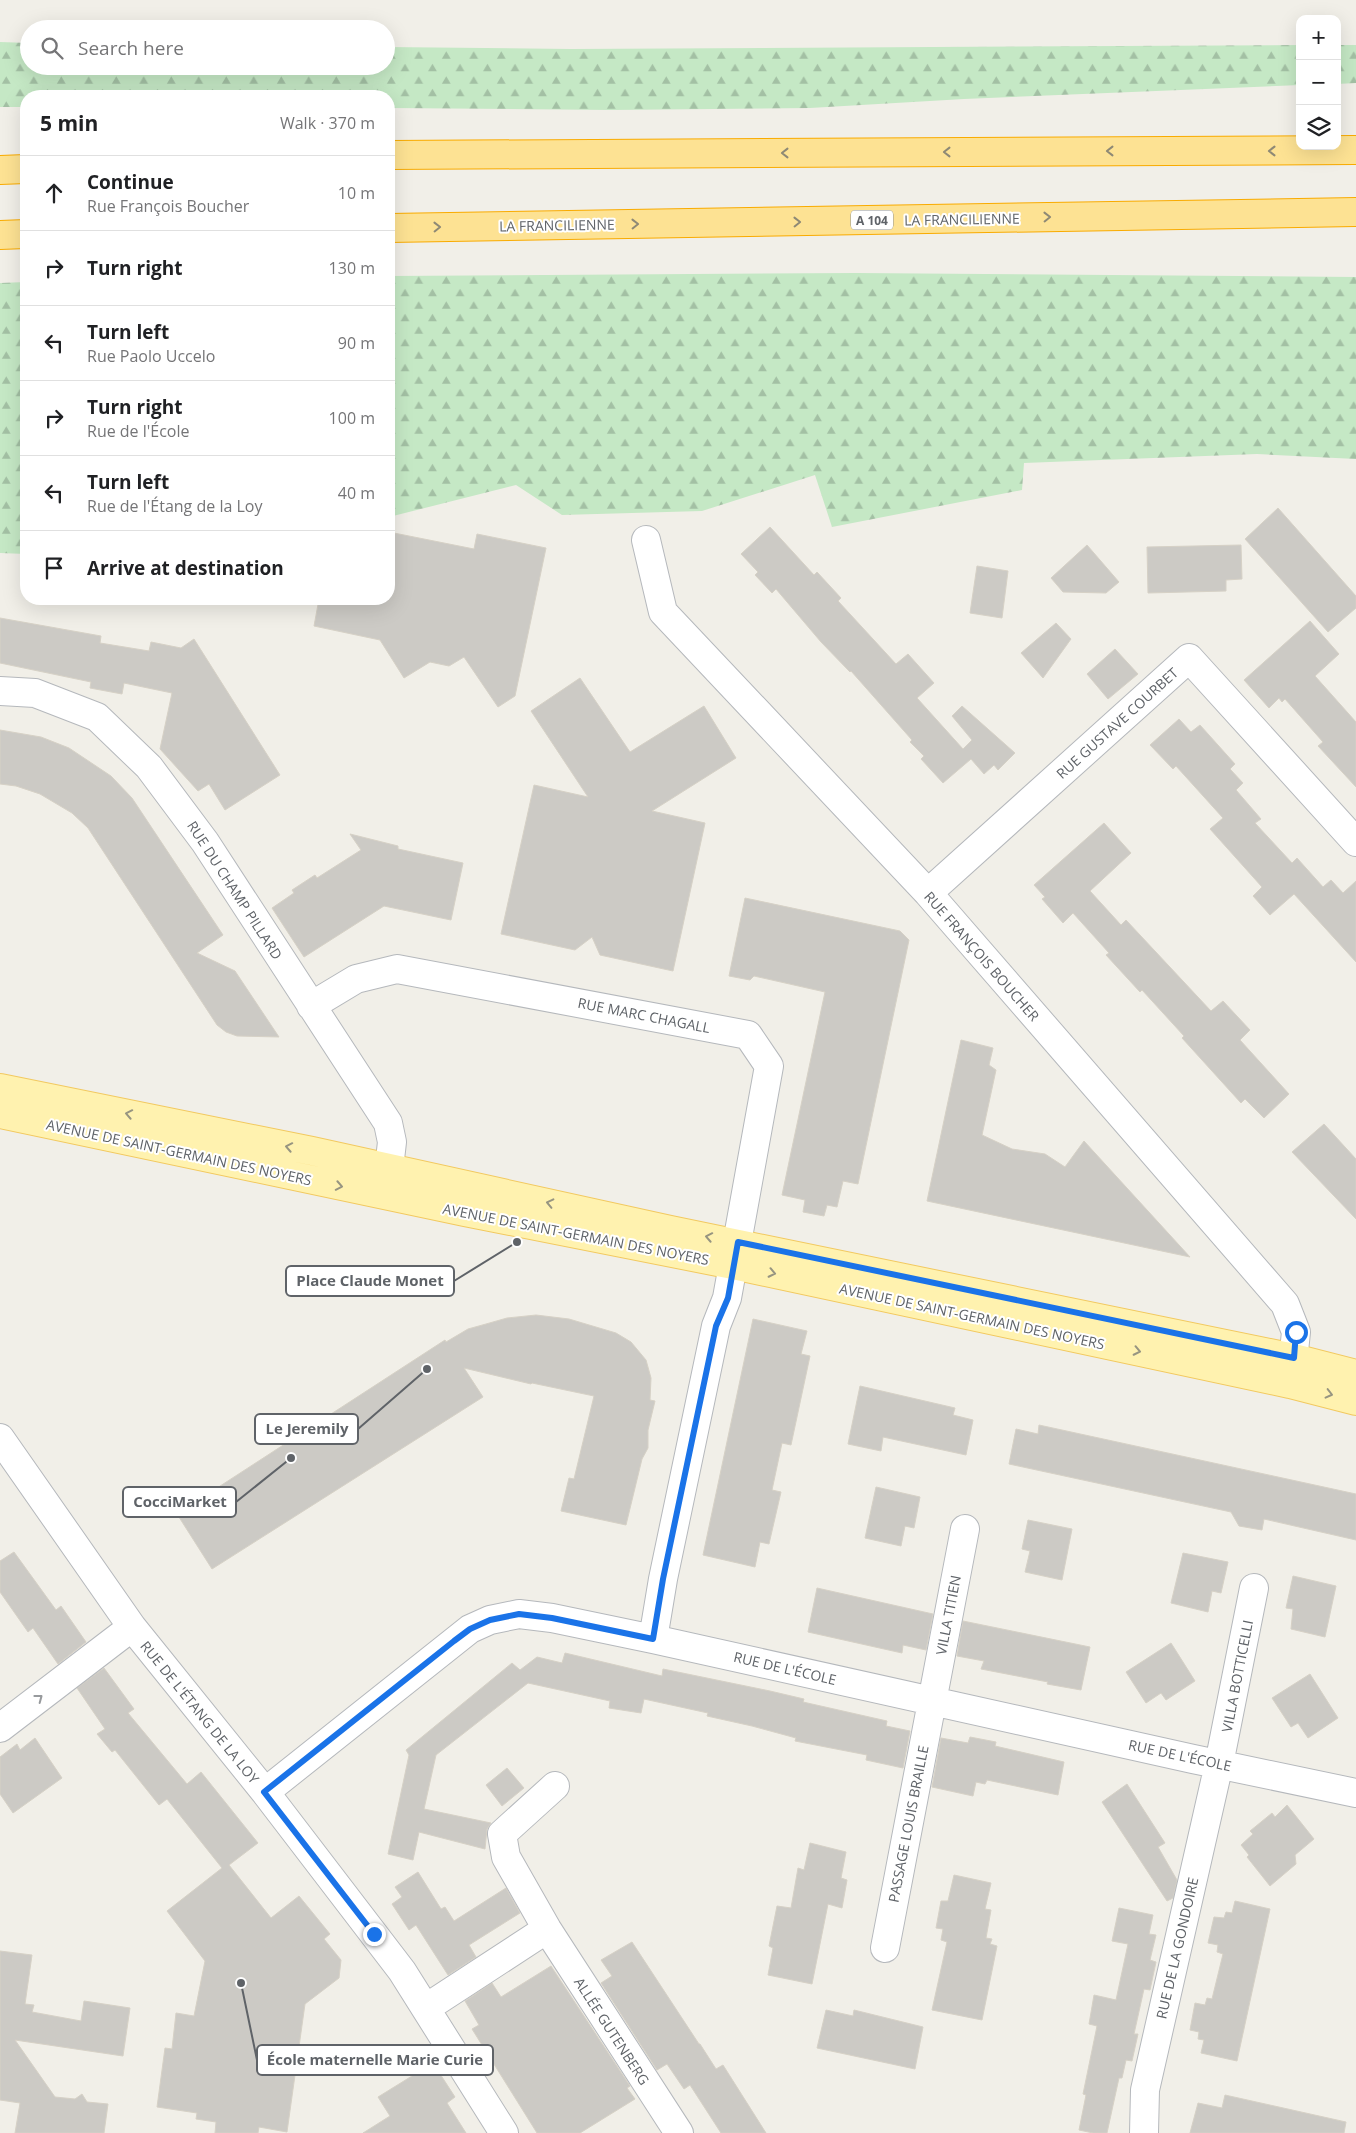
<!DOCTYPE html>
<html lang="en">
<head>
<meta charset="utf-8">
<style>
	body { margin:0; font-family:"Open Sans",sans-serif; background:#f6f6f6; color:#202124 }
	.controls { position:absolute; right:15px; top:15px; display:grid; overflow:hidden; border-radius:10px; box-shadow:0 5px 20px #0002 }
	.controls button { width:45px; height:45px; display:grid; place-items:center; padding:0; border:0; border-bottom:1px solid #e0e0e0; background:#fff; color:#202124; font:25px sans-serif }
	.stop { position:absolute; width:15px; height:15px; margin:-11px; border:4px solid #1a73e8; border-radius:50%; background:#fff }
	.stop.end { background:#1a73e8; border-color:#fff; box-shadow:0 1px 5px #0008 }
	.list { margin:0; padding:0; list-style:none }
	h2 { display:flex; justify-content:space-between; align-items:center; height:65px; margin:0; padding:0 20px; font-size:21px }
	h2 small { font-size:16px; font-weight:400; color:#757577 }
	.list li { display:grid; grid-template-columns:32px 1fr auto; gap:15px; align-items:center; box-sizing:border-box; height:75px; padding:0 20px; border-top:1px solid #e0e0e0 }
	.list b { display:block; font-size:19px; white-space:nowrap }
	.list p { margin:0; font-size:16px; white-space:nowrap; color:#757577 }
	.list em { font-size:16px; font-style:normal; color:#757577 }
	.icon { flex:none; width:28px; height:28px; fill:none; stroke:currentColor; stroke-width:2; stroke-linecap:round; stroke-linejoin:round }
	.map { position:relative; flex:none; width:1356px; height:2133px; overflow:hidden }
	.search { position:absolute; background:#fff; box-shadow:0 5px 20px #0002; left:20px; top:20px; width:375px; height:55px; display:flex; align-items:center; gap:12px; box-sizing:border-box; padding:0 18px; border-radius:28px; color:#757577; font-size:19px }
	.panel { position:absolute; background:#fff; box-shadow:0 5px 20px #0002; left:20px; top:90px; width:375px; height:515px; border-radius:20px }
	.map>svg:first-child { display:block }
</style>
</head>
<body>
<div class="map">
<svg width="1356" height="2133" viewBox="0 0 1356 2133">
	<defs>
		<pattern id="forest-firs" width="22" height="20" patternUnits="userSpaceOnUse" patternTransform="scale(1.25)"><rect width="22" height="20" fill="#c5e8c5"/><path d="M5 1l3.5 6h-7zM16 11l3.5 6h-7z" fill="#a3c0a4"/></pattern>
	</defs>
	<rect width="100%" height="100%" fill="#f1efe8"/>
	<path fill="url(#forest-firs)" d="M 0,42 L 29,43 L 29,66 L 386,66 L 386,47 L 571,49 L 1300,45 L 1300,85 L 964,99 L 810,108 L 611,110 L 389,108 L 389,96 L 26,96 L 26,107 L 0,107 Z
		M 1337,45 L 1356,45 L 1356,83 L 1337,84 Z
		M 856,273 L 1356,277 L 1356,459 L 1257,454 L 1024,463 L 1022,490 L 832,527 L 815,475 L 702,511 L 562,515 L 516,485 L 389,517 L 389,276 Z
		M 26,282 L 26,554 L 0,553 L 0,283 Z"/>
	<path fill="#cccac5" stroke="#d6d1c6" d="M 1278,508 L 1356,596 L 1356,608 L 1328,632 L 1245,539 Z
		M 770,527 L 814,575 L 817,572 L 841,598 L 838,601 L 896,664 L 908,654 L 934,683 L 917,698 L 963,749 L 972,740 L 952,716 L 962,706 L 1015,753 L 998,770 L 994,765 L 984,774 L 971,759 L 943,783 L 921,759 L 924,756 L 910,742 L 912,740 L 851,671 L 850,672 L 821,642 L 776,589 L 772,593 L 755,575 L 758,572 L 741,554 Z
		M 389,532 L 474,549 L 477,534 L 546,548 L 515,696 L 498,707 L 464,657 L 449,666 L 430,662 L 404,678 L 380,640 L 314,626 L 319,599 L 389,599 Z
		M 1087,545 L 1119,582 L 1106,593 L 1063,592 L 1051,578 Z
		M 1241,545 L 1242,579 L 1226,580 L 1226,591 L 1148,593 L 1147,547 Z
		M 977,566 L 1008,571 L 1002,618 L 970,613 Z
		M 0,618 L 101,636 L 100,643 L 149,651 L 151,642 L 181,648 L 194,639 L 280,775 L 225,810 L 209,784 L 198,791 L 160,749 L 172,693 L 124,683 L 122,694 L 90,688 L 91,682 L 0,663 Z
		M 1310,621 L 1339,654 L 1315,676 L 1356,722 L 1356,787 L 1318,746 L 1323,742 L 1285,699 L 1282,702 L 1279,698 L 1269,708 L 1244,680 Z
		M 1056,623 L 1071,639 L 1043,678 L 1021,653 Z
		M 1115,649 L 1138,674 L 1108,699 L 1087,674 Z
		M 580,678 L 630,752 L 704,706 L 736,758 L 652,811 L 705,823 L 673,971 L 600,955 L 592,937 L 575,950 L 501,934 L 534,785 L 588,797 L 531,711 Z
		M 1179,719 L 1191,732 L 1200,725 L 1235,764 L 1230,769 L 1243,783 L 1236,790 L 1261,819 L 1255,823 L 1292,863 L 1297,858 L 1323,887 L 1331,880 L 1343,893 L 1356,881 L 1356,962 L 1294,894 L 1270,915 L 1253,896 L 1262,887 L 1210,829 L 1223,818 L 1176,766 L 1173,769 L 1150,745 Z
		M 0,730 L 41,737 L 69,748 L 111,776 L 132,798 L 223,935 L 197,953 L 235,971 L 279,1037 L 237,1036 L 226,1032 L 217,1025 L 88,828 L 72,813 L 40,794 L 16,786 L 0,784 Z
		M 1104,823 L 1131,853 L 1090,891 L 1121,925 L 1126,920 L 1211,1011 L 1223,1001 L 1250,1030 L 1240,1040 L 1289,1094 L 1264,1118 L 1245,1099 L 1241,1103 L 1182,1038 L 1184,1036 L 1142,990 L 1140,992 L 1106,955 L 1109,953 L 1073,913 L 1063,923 L 1042,899 L 1045,897 L 1034,885 Z
		M 350,834 L 398,846 L 398,849 L 463,863 L 451,920 L 384,906 L 304,957 L 272,908 L 294,893 L 292,890 L 315,875 L 317,878 L 361,850 Z
		M 745,898 L 900,931 L 909,940 L 858,1184 L 843,1181 L 837,1207 L 827,1205 L 824,1216 L 803,1212 L 805,1200 L 782,1195 L 825,992 L 754,976 L 750,980 L 729,976 Z
		M 961,1040 L 993,1048 L 989,1065 L 996,1070 L 982,1135 L 1012,1149 L 1045,1154 L 1065,1167 L 1084,1141 L 1190,1257 L 927,1201 Z
		M 1324,1124 L 1356,1159 L 1356,1219 L 1292,1152 Z
		M 536,1315 L 569,1319 L 616,1333 L 631,1342 L 646,1360 L 651,1378 L 650,1400 L 655,1401 L 648,1430 L 648,1448 L 642,1459 L 626,1525 L 561,1511 L 569,1478 L 574,1479 L 594,1396 L 532,1383 L 531,1384 L 464,1368 L 483,1397 L 212,1569 L 177,1514 L 445,1340 L 446,1342 L 468,1329 L 486,1324 L 507,1318 Z
		M 753,1319 L 807,1331 L 801,1354 L 810,1356 L 791,1445 L 782,1443 L 772,1490 L 781,1492 L 769,1544 L 760,1542 L 755,1567 L 703,1555 Z
		M 860,1386 L 955,1408 L 953,1415 L 973,1420 L 966,1455 L 883,1437 L 881,1451 L 848,1444 Z
		M 1039,1425 L 1356,1494 L 1356,1540 L 1264,1519 L 1262,1530 L 1239,1526 L 1231,1512 L 1009,1464 L 1016,1429 L 1038,1434 Z
		M 876,1487 L 920,1497 L 914,1528 L 905,1526 L 901,1546 L 865,1538 Z
		M 1028,1520 L 1072,1529 L 1062,1580 L 1025,1572 L 1030,1551 L 1022,1549 Z
		M 14,1552 L 56,1610 L 61,1606 L 86,1642 L 58,1664 L 33,1628 L 28,1632 L 0,1592 L 0,1561 Z
		M 1183,1553 L 1228,1562 L 1221,1593 L 1212,1591 L 1208,1612 L 1171,1603 Z
		M 1293,1576 L 1336,1586 L 1325,1637 L 1291,1629 L 1293,1609 L 1286,1608 Z
		M 817,1588 L 933,1614 L 926,1650 L 903,1645 L 902,1653 L 808,1632 Z
		M 963,1621 L 1090,1647 L 1081,1690 L 1047,1684 L 1048,1682 L 981,1669 L 984,1661 L 957,1656 Z
		M 1171,1643 L 1195,1681 L 1166,1700 L 1161,1693 L 1146,1703 L 1126,1672 Z
		M 565,1653 L 662,1676 L 663,1669 L 770,1691 L 804,1699 L 803,1702 L 887,1721 L 886,1726 L 910,1731 L 903,1768 L 866,1760 L 867,1755 L 795,1741 L 796,1738 L 752,1726 L 707,1716 L 708,1713 L 644,1699 L 641,1713 L 609,1708 L 610,1701 L 528,1683 L 436,1755 L 424,1809 L 491,1823 L 487,1829 L 485,1849 L 419,1832 L 413,1860 L 388,1854 L 409,1755 L 406,1750 L 512,1663 L 520,1670 L 537,1657 L 562,1663 Z
		M 104,1668 L 134,1709 L 128,1713 L 187,1784 L 201,1772 L 258,1843 L 229,1865 L 271,1918 L 299,1896 L 330,1934 L 324,1939 L 341,1960 L 339,1978 L 305,2004 L 287,2132 L 259,2127 L 258,2133 L 215,2133 L 216,2122 L 196,2119 L 197,2113 L 157,2107 L 165,2048 L 172,2049 L 176,2013 L 194,2016 L 205,1961 L 167,1911 L 222,1868 L 167,1799 L 159,1805 L 115,1750 L 112,1752 L 97,1734 L 105,1729 L 77,1688 Z
		M 1310,1674 L 1338,1718 L 1308,1738 L 1298,1723 L 1291,1727 L 1272,1698 Z
		M 970,1737 L 996,1742 L 995,1746 L 1064,1762 L 1058,1795 L 987,1780 L 985,1784 L 976,1782 L 973,1796 L 932,1787 L 941,1738 L 968,1743 Z
		M 35,1738 L 62,1778 L 13,1813 L 0,1794 L 0,1757 L 17,1744 L 20,1750 Z
		M 507,1768 L 524,1788 L 502,1806 L 486,1785 Z
		M 1127,1784 L 1165,1843 L 1158,1847 L 1177,1880 L 1173,1898 L 1167,1901 L 1102,1802 Z
		M 1287,1805 L 1314,1839 L 1295,1855 L 1296,1864 L 1270,1886 L 1247,1857 L 1249,1855 L 1241,1845 L 1253,1834 L 1250,1831 L 1272,1813 L 1275,1817 Z
		M 810,1843 L 846,1852 L 841,1878 L 847,1880 L 842,1908 L 828,1904 L 812,1984 L 768,1975 L 773,1948 L 769,1946 L 777,1906 L 791,1908 L 798,1868 L 804,1870 Z
		M 418,1872 L 441,1909 L 445,1907 L 454,1921 L 506,1888 L 520,1913 L 469,1945 L 476,1957 L 448,1975 L 416,1925 L 409,1930 L 392,1904 L 402,1897 L 395,1887 Z
		M 954,1875 L 991,1883 L 985,1909 L 991,1910 L 986,1938 L 992,1939 L 990,1944 L 997,1946 L 982,2020 L 932,2010 L 947,1942 L 941,1940 L 943,1929 L 936,1928 L 941,1901 L 948,1901 Z
		M 1235,1901 L 1270,1909 L 1237,2061 L 1201,2053 L 1204,2040 L 1198,2039 L 1199,2032 L 1190,2030 L 1195,2003 L 1205,2005 L 1207,1998 L 1212,1999 L 1223,1954 L 1217,1952 L 1218,1945 L 1208,1943 L 1214,1917 L 1224,1918 L 1226,1912 L 1232,1913 Z
		M 1119,1908 L 1153,1915 L 1149,1934 L 1156,1935 L 1150,1960 L 1156,1962 L 1150,1990 L 1144,1989 L 1134,2034 L 1138,2034 L 1132,2061 L 1126,2060 L 1122,2078 L 1119,2078 L 1107,2133 L 1093,2133 L 1079,2130 L 1086,2095 L 1083,2094 L 1097,2026 L 1089,2024 L 1094,1995 L 1116,2000 L 1128,1944 L 1112,1941 Z
		M 632,1942 L 699,2044 L 700,2044 L 716,2069 L 723,2065 L 766,2133 L 721,2133 L 690,2085 L 684,2089 L 667,2064 L 657,2070 L 601,1983 L 612,1976 L 601,1960 Z
		M 0,1951 L 32,1955 L 25,2004 L 34,2005 L 32,2012 L 81,2021 L 84,2001 L 130,2008 L 123,2056 L 15,2040 L 55,2097 L 75,2099 L 82,2094 L 87,2102 L 108,2104 L 104,2133 L 15,2133 L 20,2103 L 0,2100 Z
		M 551,1966 L 630,2086 L 627,2088 L 635,2099 L 580,2133 L 537,2133 L 472,2029 L 479,2025 L 465,2001 L 492,1983 L 501,1997 Z
		M 826,2010 L 853,2016 L 854,2010 L 923,2027 L 915,2069 L 817,2048 Z
		M 433,2063 L 455,2097 L 447,2103 L 466,2133 L 363,2133 L 390,2116 L 378,2097 Z
		M 1225,2095 L 1346,2122 L 1344,2133 L 1190,2133 L 1198,2103 L 1222,2108 Z"/>
	<g fill="none" stroke-linecap="round" stroke-linejoin="round">
		<g stroke="#b5b8bc" stroke-width="30">
			<path id="minor" d="M 646,540 L 663,612 L 928,893 L 1285,1304 L 1296,1332 L 1291,1380
				M 0,691 L 35,693 L 97,717 L 149,767 L 205,842 L 388,1123 L 392,1142 L 389,1168
				M 928,893 L 1189,658 L 1356,842
				M 311,1006 L 356,979 L 397,969 L 748,1035 L 769,1066 L 727,1298 L 716,1326 L 663,1579 L 653,1639
				M 0,1438 L 132,1627 L 265,1792 L 402,1971 L 504,2133
				M 0,1728 L 132,1627
				M 555,1786 L 502,1834 L 506,1857 L 547,1929 L 679,2133
				M 265,1792 L 470,1629 L 490,1620 L 519,1614 L 552,1618 L 653,1639 L 1193,1759 L 1356,1793
				M 885,1948 L 965,1529
				M 426,2008 L 547,1929
				M 1144,2133 L 1145,2090 L 1219,1764 L 1254,1588"/>
		</g>
		<g stroke="#f2c960" stroke-width="30">
			<path id="major" d="M 0,1088 L 312,1151 L 670,1230 L 1294,1358 L 1356,1374
				M 0,1114 L 465,1212 L 733,1265 L 1290,1384 L 1356,1401"/>
		</g>
		<g stroke="#f9ab00" stroke-width="30">
			<path id="highway" d="M 389,155 L 1356,150
				M 0,170 L 26,169
				M 389,228 L 1356,212
				M 0,235 L 26,234"/>
		</g>
		<use href="#minor" stroke="#fff" stroke-width="28"/>
		<use href="#major" stroke="#fff2af" stroke-width="28"/>
		<use href="#highway" stroke="#fde293" stroke-width="28"/>
	</g>
	<defs><path id="oneway-chevron" d="M-2-3.5L2.5 0L-2 3.5" fill="none" stroke-width="1.6" stroke-linecap="round" stroke-linejoin="round" transform="scale(1.25)"/></defs>
	<g stroke="#8e8975">
		<use href="#oneway-chevron" transform="translate(1110 151) rotate(180)"/>
		<use href="#oneway-chevron" transform="translate(1272 151) rotate(180)"/>
		<use href="#oneway-chevron" transform="translate(947 152) rotate(180)"/>
		<use href="#oneway-chevron" transform="translate(785 153) rotate(180)"/>
		<use href="#oneway-chevron" transform="translate(1047 217) rotate(-1)"/>
		<use href="#oneway-chevron" transform="translate(797 222) rotate(-1)"/>
		<use href="#oneway-chevron" transform="translate(635 224) rotate(-1)"/>
		<use href="#oneway-chevron" transform="translate(437 227) rotate(-1)"/>
	</g>
	<g stroke="#979581">
		<use href="#oneway-chevron" transform="translate(129 1114) rotate(-169)"/>
		<use href="#oneway-chevron" transform="translate(289 1147) rotate(-169)"/>
		<use href="#oneway-chevron" transform="translate(339 1186) rotate(11)"/>
		<use href="#oneway-chevron" transform="translate(550 1203) rotate(-167)"/>
		<use href="#oneway-chevron" transform="translate(709 1237) rotate(-169)"/>
		<use href="#oneway-chevron" transform="translate(772 1273) rotate(12)"/>
		<use href="#oneway-chevron" transform="translate(1137 1351) rotate(12)"/>
		<use href="#oneway-chevron" transform="translate(1329 1394) rotate(14)"/>
	</g>
	<use stroke="#979a9d" href="#oneway-chevron" transform="translate(39 1698) rotate(-37)"/>
	<g fill="none" stroke-linecap="round" stroke-linejoin="round">
		<path stroke="#1a73e8" stroke-width="6" d="M 374,1934 L 264,1792 L 454,1641 L 470,1629 L 490,1620 L 519,1614 L 552,1618 L 653,1639 L 663,1579 L 716,1326 L 728,1298 L 738,1242 L 1294,1358 L 1296,1332"/>
	</g>
	<g text-anchor="middle" dominant-baseline="central" stroke-width="4" stroke-linejoin="round" paint-order="stroke">
		<rect fill="#fff" stroke="#8f9295" stroke-width="1" x="851" y="210.5" width="42" height="19" rx="4"/>
		<g font-size="12" font-weight="bold" fill="#5f6368">
			<text x="872" y="220">A 104</text>
		</g>
		<g font-size="14" fill="#5f6368" stroke="#fff">
			<text transform="translate(962 219) rotate(-1)">LA FRANCILIENNE</text>
			<text transform="translate(557 225) rotate(-1)">LA FRANCILIENNE</text>
			<text transform="translate(1117 723) rotate(-42)">RUE GUSTAVE COURBET</text>
			<text transform="translate(235 890) rotate(57)">RUE DU CHAMP PILLARD</text>
			<text transform="translate(982 956) rotate(49)">RUE FRANÇOIS BOUCHER</text>
			<text transform="translate(644 1015) rotate(11)">RUE MARC CHAGALL</text>
			<text transform="translate(179 1152) rotate(12)">AVENUE DE SAINT-GERMAIN DES NOYERS</text>
			<text transform="translate(576 1234) rotate(11)">AVENUE DE SAINT-GERMAIN DES NOYERS</text>
			<text transform="translate(972 1316) rotate(12)">AVENUE DE SAINT-GERMAIN DES NOYERS</text>
			<text transform="translate(948 1615) rotate(-79)">VILLA TITIEN</text>
			<text transform="translate(785 1668) rotate(13)">RUE DE L'ÉCOLE</text>
			<text transform="translate(1237 1676) rotate(-79)">VILLA BOTTICELLI</text>
			<text transform="translate(200 1712) rotate(51)">RUE DE L'ÉTANG DE LA LOY</text>
			<text transform="translate(1180 1755) rotate(12)">RUE DE L'ÉCOLE</text>
			<text transform="translate(908 1824) rotate(-79)">PASSAGE LOUIS BRAILLE</text>
			<text transform="translate(1177 1948) rotate(-77)">RUE DE LA GONDOIRE</text>
			<text transform="translate(612 2031) rotate(57)">ALLÉE GUTENBERG</text>
		</g>
	</g>
	<path fill="none" stroke="#5f6368" stroke-width="2" d="M517 1242L454 1281M427 1369L358 1429M291 1458L236 1502M241 1983L257 2060"/>
	<g fill="#5f6368" stroke="#fff" stroke-width="2">
		<circle cx="517" cy="1242" r="5"/>
		<circle cx="427" cy="1369" r="5"/>
		<circle cx="291" cy="1458" r="5"/>
		<circle cx="241" cy="1983" r="5"/>
	</g>
	<g fill="#fff" stroke="#5f6368" stroke-width="2">
		<rect x="286" y="1266" width="168" height="30" rx="5"/>
		<rect x="255" y="1414" width="103" height="30" rx="5"/>
		<rect x="123" y="1487" width="113" height="30" rx="5"/>
		<rect x="257" y="2045" width="236" height="30" rx="5"/>
	</g>
	<g font-size="15" text-anchor="middle" font-weight="bold" fill="#5f6368">
		<text x="370" y="1286">Place Claude Monet</text>
		<text x="307" y="1434">Le Jeremily</text>
		<text x="180" y="1507">CocciMarket</text>
		<text x="375" y="2065">École maternelle Marie Curie</text>
	</g>
</svg>
<div class="controls">
<button>+</button>
<button>−</button>
<button><svg class="icon" aria-label="layers" viewBox="0 0 24 24"><path d="M12 4l9 5-9 5-9-5zM3 14l9 5 9-5"/></svg></button>
</div>
<div class="stop" style="left:1296px;top:1332px"></div>
<div class="stop end" style="left:374px;top:1934px"></div>
<div class="search"><svg class="icon" aria-label="search" viewBox="0 0 24 24"><circle cx="10" cy="10" r="6"/><path d="M15 15l6 6"/></svg>Search here</div>
<section class="panel">
<h2>5 min<small>Walk · 370 m</small></h2>
<ul class="list">
<li><svg class="icon" aria-label="ahead" viewBox="0 0 24 24"><path d="M12 20V5M6 11l6-6 6 6"/></svg><div><b>Continue</b><p>Rue François Boucher</p></div><em>10 m</em></li>
<li><svg class="icon" aria-label="right" viewBox="0 0 24 24"><path d="M7 20v-9h11M14 6l5 5-5 5"/></svg><div><b>Turn right</b></div><em>130 m</em></li>
<li><svg class="icon" aria-label="left" viewBox="0 0 24 24"><path d="M17 20v-9H6M10 6l-5 5 5 5"/></svg><div><b>Turn left</b><p>Rue Paolo Uccelo</p></div><em>90 m</em></li>
<li><svg class="icon" aria-label="right" viewBox="0 0 24 24"><path d="M7 20v-9h11M14 6l5 5-5 5"/></svg><div><b>Turn right</b><p>Rue de l'École</p></div><em>100 m</em></li>
<li><svg class="icon" aria-label="left" viewBox="0 0 24 24"><path d="M17 20v-9H6M10 6l-5 5 5 5"/></svg><div><b>Turn left</b><p>Rue de l'Étang de la Loy</p></div><em>40 m</em></li>
<li><svg class="icon" aria-label="arrive" viewBox="0 0 24 24"><path d="M6 21V4h12l-3 4 3 4H6"/></svg><div><b>Arrive at destination</b></div></li>
</ul>
</section>
</div>
</body>
</html>
